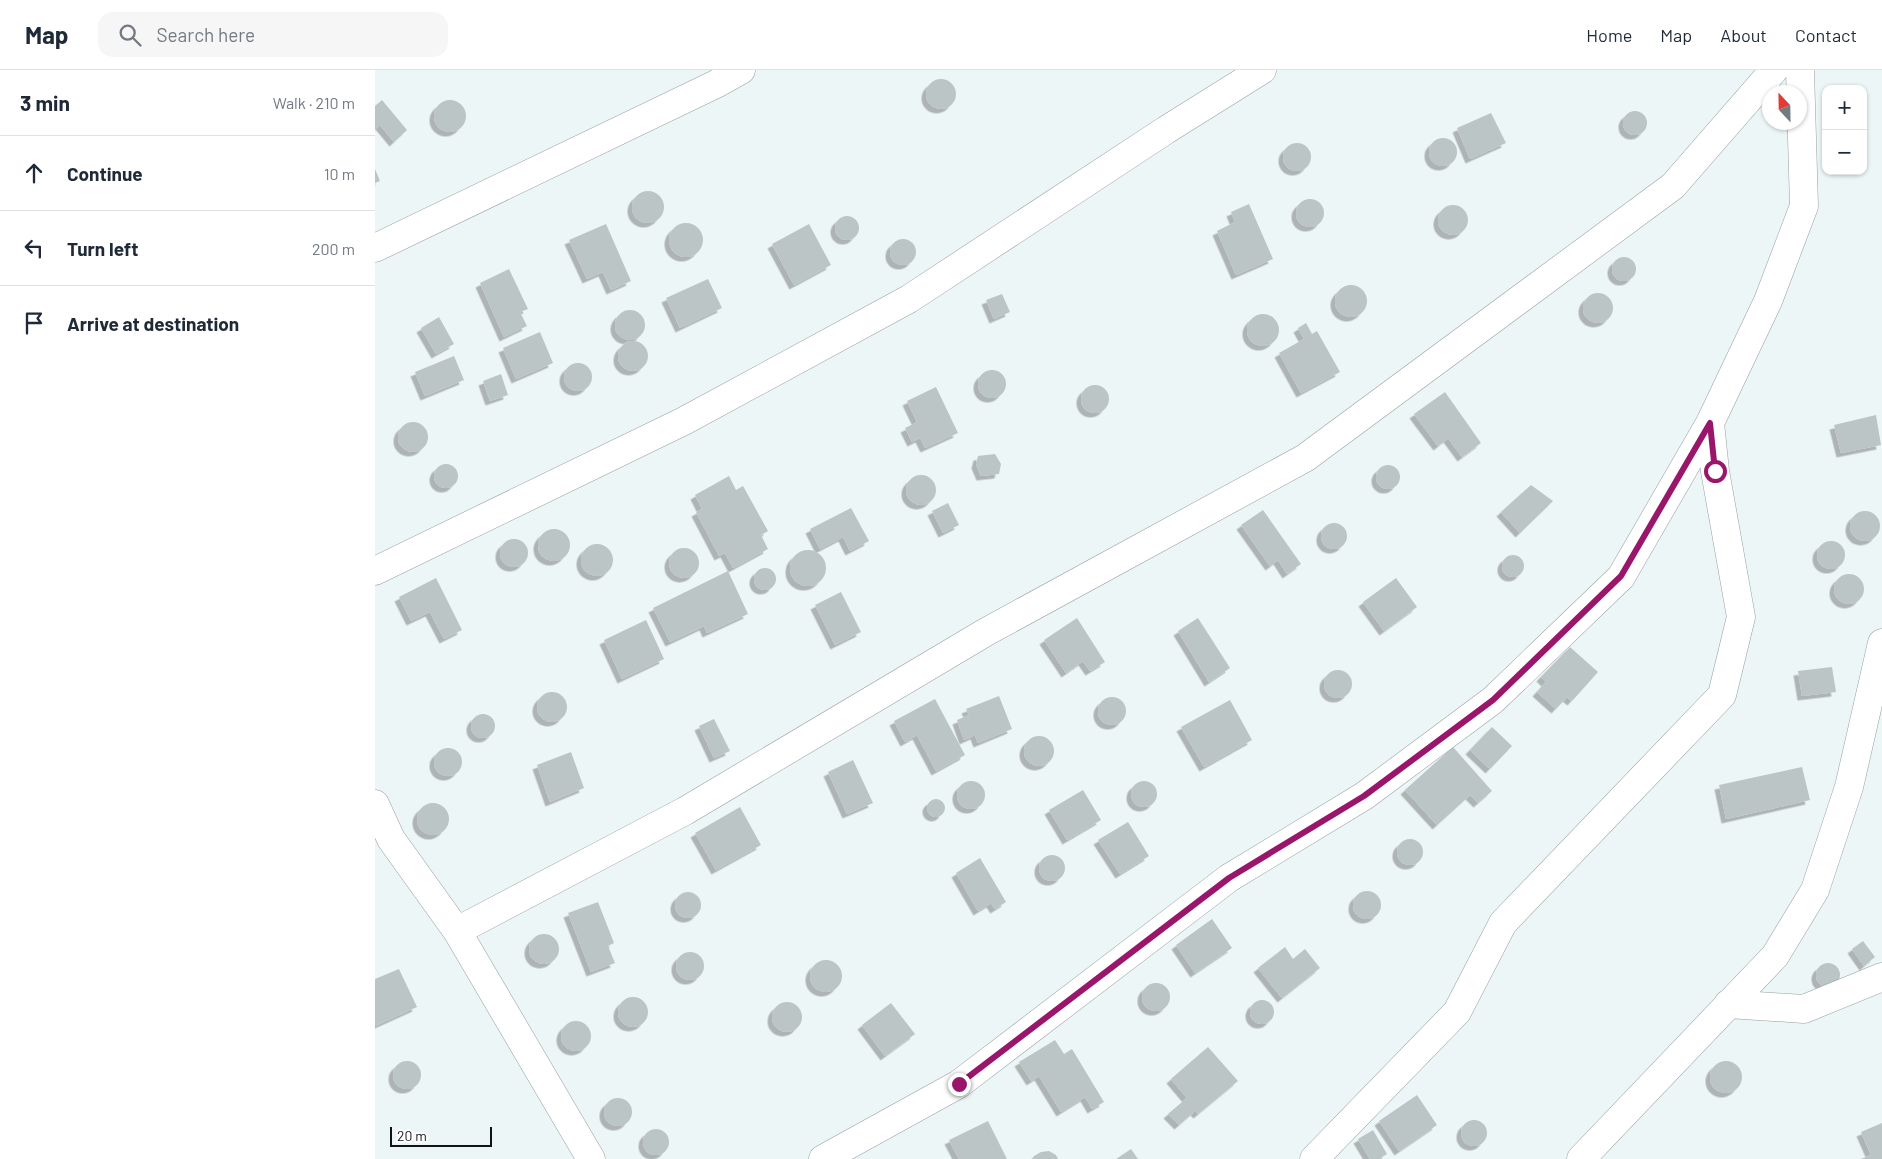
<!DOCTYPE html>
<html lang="en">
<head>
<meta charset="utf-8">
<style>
	body { margin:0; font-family:Barlow,sans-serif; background:#f6f6f7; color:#1f2937 }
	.controls { position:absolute; right:15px; top:15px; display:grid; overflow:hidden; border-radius:10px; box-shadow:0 1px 4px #0004 }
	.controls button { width:45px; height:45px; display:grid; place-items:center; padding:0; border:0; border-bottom:1px solid #e0e1e3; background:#fff; color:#1f2937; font:25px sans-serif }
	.compass { position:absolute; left:1387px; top:15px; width:45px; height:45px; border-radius:50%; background:#fff; box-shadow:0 1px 4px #0004; rotate:338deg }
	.scale { position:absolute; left:15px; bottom:12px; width:102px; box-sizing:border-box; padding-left:5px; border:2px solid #101313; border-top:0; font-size:14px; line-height:18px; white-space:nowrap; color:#101313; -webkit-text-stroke:4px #fff; paint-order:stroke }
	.stop { position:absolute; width:15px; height:15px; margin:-11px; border:4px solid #99166b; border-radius:50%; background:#fff }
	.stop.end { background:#99166b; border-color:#fff; box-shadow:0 1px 5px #0008 }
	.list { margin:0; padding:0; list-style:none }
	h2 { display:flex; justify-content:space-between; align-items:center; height:65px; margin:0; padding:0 20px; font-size:21px }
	h2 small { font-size:16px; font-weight:400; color:#747a83 }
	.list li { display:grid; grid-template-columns:32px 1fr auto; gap:15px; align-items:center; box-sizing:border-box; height:75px; padding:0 20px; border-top:1px solid #e0e1e3 }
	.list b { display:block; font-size:19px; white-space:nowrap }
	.list em { font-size:16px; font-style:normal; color:#747a83 }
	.icon { flex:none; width:28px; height:28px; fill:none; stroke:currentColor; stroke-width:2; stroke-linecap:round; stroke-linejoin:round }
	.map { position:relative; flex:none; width:1507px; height:1089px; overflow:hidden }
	header { display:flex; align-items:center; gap:30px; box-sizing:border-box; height:70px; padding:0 25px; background:#fff; border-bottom:1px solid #e0e1e3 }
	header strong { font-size:24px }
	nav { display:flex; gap:28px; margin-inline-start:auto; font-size:18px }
	.search { width:350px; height:45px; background:#f6f6f7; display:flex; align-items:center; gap:12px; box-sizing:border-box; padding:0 18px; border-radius:15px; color:#747a83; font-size:19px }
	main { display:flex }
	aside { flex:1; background:#fff }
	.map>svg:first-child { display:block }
</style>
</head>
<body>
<header>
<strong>Map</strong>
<div class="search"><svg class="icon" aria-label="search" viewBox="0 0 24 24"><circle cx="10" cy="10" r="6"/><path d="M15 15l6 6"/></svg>Search here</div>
<nav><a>Home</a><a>Map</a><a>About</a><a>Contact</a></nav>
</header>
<main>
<aside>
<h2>3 min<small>Walk · 210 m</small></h2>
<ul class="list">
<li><svg class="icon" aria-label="ahead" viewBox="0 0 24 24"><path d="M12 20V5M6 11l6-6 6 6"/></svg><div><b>Continue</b></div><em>10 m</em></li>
<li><svg class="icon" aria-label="left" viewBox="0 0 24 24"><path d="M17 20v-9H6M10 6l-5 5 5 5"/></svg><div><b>Turn left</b></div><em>200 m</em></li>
<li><svg class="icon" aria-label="arrive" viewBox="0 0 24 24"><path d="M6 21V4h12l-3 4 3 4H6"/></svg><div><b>Arrive at destination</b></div></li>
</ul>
</aside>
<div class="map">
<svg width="1507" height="1089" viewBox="0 0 1507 1089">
	<defs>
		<filter id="shadow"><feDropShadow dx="-4.5" dy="4.5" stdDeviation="0" flood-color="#0004"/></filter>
	</defs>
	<rect width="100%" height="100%" fill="#edf6f6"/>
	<path fill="#bbc5c5" filter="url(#shadow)" d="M551 24a15 15 0 1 1 30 0a15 15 0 1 1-30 0Z
		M59 46a16 16 0 1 1 32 0a16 16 0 1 1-32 0Z
		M 7,30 L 32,60 L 19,72 L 5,55 L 0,60 L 0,36 Z
		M1248 53a12 12 0 1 1 24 0a12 12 0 1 1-24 0Z
		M 1116,43 L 1131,73 L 1095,89 L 1082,58 Z
		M1054 82a14 14 0 1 1 28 0a14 14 0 1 1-28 0Z
		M908 87a14 14 0 1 1 28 0a14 14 0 1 1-28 0Z
		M 0,99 L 5,111 L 0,113 Z
		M257 137a16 16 0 1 1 32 0a16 16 0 1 1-32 0Z
		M921 143a14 14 0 1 1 28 0a14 14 0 1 1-28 0Z
		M 874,134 L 898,189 L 861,205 L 842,161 L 860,152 L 856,142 Z
		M1063 150a15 15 0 1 1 30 0a15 15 0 1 1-30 0Z
		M460 158a12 12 0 1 1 24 0a12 12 0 1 1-24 0Z
		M294 170a17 17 0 1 1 34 0a17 17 0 1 1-34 0Z
		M 231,154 L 256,211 L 236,220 L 228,202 L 212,209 L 194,170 Z
		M 434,154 L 456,195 L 419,215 L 397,174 Z
		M515 182a13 13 0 1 1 26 0a13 13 0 1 1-26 0Z
		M1237 199a12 12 0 1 1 24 0a12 12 0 1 1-24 0Z
		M 134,199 L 153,239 L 145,242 L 152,256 L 129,267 L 105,213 Z
		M 333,209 L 347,238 L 305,258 L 291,228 Z
		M960 231a16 16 0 1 1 32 0a16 16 0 1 1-32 0Z
		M1208 238a15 15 0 1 1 30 0a15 15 0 1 1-30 0Z
		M 627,224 L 635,242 L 619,249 L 611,230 Z
		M240 255a15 15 0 1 1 30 0a15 15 0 1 1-30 0Z
		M872 260a16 16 0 1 1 32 0a16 16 0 1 1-32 0Z
		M 64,247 L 79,274 L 61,284 L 46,258 Z
		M 931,253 L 937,264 L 942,261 L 965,302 L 926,323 L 904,283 L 929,269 L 923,258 Z
		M 165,262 L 178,293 L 141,309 L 128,278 Z
		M243 286a15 15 0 1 1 30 0a15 15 0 1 1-30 0Z
		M 79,286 L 89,310 L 50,326 L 40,302 Z
		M189 307a14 14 0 1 1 28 0a14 14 0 1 1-28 0Z
		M603 314a14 14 0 1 1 28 0a14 14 0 1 1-28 0Z
		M 126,304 L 133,325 L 115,331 L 108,311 Z
		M706 329a14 14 0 1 1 28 0a14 14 0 1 1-28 0Z
		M 561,317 L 583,363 L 550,378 L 545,368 L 537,372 L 530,358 L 542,352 L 532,331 Z
		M 1070,322 L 1106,373 L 1087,387 L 1073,368 L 1063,376 L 1039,344 Z
		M 1501,345 L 1506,375 L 1466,383 L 1459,355 Z
		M23 367a15 15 0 1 1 30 0a15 15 0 1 1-30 0Z
		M 620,384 L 626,394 L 624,404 L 606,406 L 601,394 L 603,386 Z
		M59 406a12 12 0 1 1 24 0a12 12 0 1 1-24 0Z
		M1001 407a12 12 0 1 1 24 0a12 12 0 1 1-24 0Z
		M531 420a15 15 0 1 1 30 0a15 15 0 1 1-30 0Z
		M 354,406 L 361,420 L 368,416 L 393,461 L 386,465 L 393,479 L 358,498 L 350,483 L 344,486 L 321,442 L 327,439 L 320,425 Z
		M 1156,415 L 1178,431 L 1145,463 L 1126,442 Z
		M 573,433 L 584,455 L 568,463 L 557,441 Z
		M 476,438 L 494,471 L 475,481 L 468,467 L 445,479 L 435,459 Z
		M 888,440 L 926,494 L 912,504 L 903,490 L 895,496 L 866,455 Z
		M1475 456a15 15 0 1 1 30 0a15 15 0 1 1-30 0Z
		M946 466a13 13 0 1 1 26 0a13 13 0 1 1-26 0Z
		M163 475a16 16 0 1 1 32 0a16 16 0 1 1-32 0Z
		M125 483a14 14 0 1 1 28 0a14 14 0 1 1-28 0Z
		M1442 485a14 14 0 1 1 28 0a14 14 0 1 1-28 0Z
		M206 490a16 16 0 1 1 32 0a16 16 0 1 1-32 0Z
		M294 493a15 15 0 1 1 30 0a15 15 0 1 1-30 0Z
		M415 498a18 18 0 1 1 36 0a18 18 0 1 1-36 0Z
		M1127 496a11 11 0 1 1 22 0a11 11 0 1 1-22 0Z
		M379 509a11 11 0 1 1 22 0a11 11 0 1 1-22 0Z
		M 353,501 L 373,544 L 332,563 L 329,556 L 295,572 L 278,538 Z
		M1459 519a15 15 0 1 1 30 0a15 15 0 1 1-30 0Z
		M 61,508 L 87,560 L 69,569 L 55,542 L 36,551 L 24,527 Z
		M 1021,508 L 1042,537 L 1009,561 L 988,532 Z
		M 466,522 L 486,562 L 460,575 L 440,535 Z
		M 702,548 L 730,592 L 715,601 L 708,591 L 691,603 L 669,570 Z
		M 823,548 L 855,598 L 834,612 L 803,561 Z
		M 271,550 L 289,589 L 247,609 L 229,570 Z
		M 1195,577 L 1223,602 L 1197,631 L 1192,627 L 1181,639 L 1162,622 L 1171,612 L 1166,607 Z
		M 1457,597 L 1461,622 L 1427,626 L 1423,601 Z
		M949 614a14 14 0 1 1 28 0a14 14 0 1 1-28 0Z
		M162 637a15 15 0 1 1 30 0a15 15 0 1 1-30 0Z
		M 624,626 L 637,659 L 603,673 L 600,665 L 589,670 L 582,650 L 594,645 L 591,639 Z
		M723 641a14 14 0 1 1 28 0a14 14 0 1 1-28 0Z
		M 560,629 L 590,685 L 561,701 L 542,665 L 530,672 L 519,651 Z
		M 855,630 L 877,670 L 829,697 L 806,657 Z
		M96 656a12 12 0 1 1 24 0a12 12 0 1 1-24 0Z
		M 339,649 L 355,681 L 339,688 L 324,656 Z
		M 1117,657 L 1137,676 L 1115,699 L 1095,680 Z
		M649 681a15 15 0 1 1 30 0a15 15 0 1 1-30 0Z
		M 1078,677 L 1117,721 L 1103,733 L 1095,725 L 1062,755 L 1030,720 Z
		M59 692a14 14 0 1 1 28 0a14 14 0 1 1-28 0Z
		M 196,682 L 209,718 L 175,732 L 162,695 Z
		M 478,690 L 498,733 L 472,744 L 453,702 Z
		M 1427,697 L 1435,730 L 1351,749 L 1344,715 Z
		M582 725a14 14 0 1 1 28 0a14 14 0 1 1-28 0Z
		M756 724a13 13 0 1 1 26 0a13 13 0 1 1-26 0Z
		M 708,720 L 726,750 L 692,770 L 674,740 Z
		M552 738a9 9 0 1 1 18 0a9 9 0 1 1-18 0Z
		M42 749a16 16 0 1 1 32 0a16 16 0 1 1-32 0Z
		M 365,737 L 386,775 L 341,800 L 320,763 Z
		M 753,752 L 774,786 L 745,804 L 723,770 Z
		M1022 782a13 13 0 1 1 26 0a13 13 0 1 1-26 0Z
		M664 798a13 13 0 1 1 26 0a13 13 0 1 1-26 0Z
		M 605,788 L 631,832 L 620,839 L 616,833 L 603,841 L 581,803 Z
		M978 835a14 14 0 1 1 28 0a14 14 0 1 1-28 0Z
		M300 835a13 13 0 1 1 26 0a13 13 0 1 1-26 0Z
		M 223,832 L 239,873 L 233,876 L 240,893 L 216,902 L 193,843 Z
		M 837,849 L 857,878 L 820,903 L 801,875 Z
		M154 879a15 15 0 1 1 30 0a15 15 0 1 1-30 0Z
		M 1488,871 L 1500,887 L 1489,896 L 1477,879 Z
		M 910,877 L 918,889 L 930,879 L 945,898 L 907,928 L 883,898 Z
		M301 896a14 14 0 1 1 28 0a14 14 0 1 1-28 0Z
		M435 906a16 16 0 1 1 32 0a16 16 0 1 1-32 0Z
		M1441 905a12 12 0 1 1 24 0a12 12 0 1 1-24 0Z
		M 24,899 L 42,937 L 0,956 L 0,909 Z
		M767 927a14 14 0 1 1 28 0a14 14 0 1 1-28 0Z
		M243 942a15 15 0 1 1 30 0a15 15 0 1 1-30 0Z
		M875 942a12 12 0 1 1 24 0a12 12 0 1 1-24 0Z
		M397 947a15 15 0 1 1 30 0a15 15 0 1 1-30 0Z
		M 516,933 L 540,964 L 510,986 L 487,955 Z
		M186 966a15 15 0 1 1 30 0a15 15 0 1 1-30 0Z
		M 680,970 L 689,984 L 697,979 L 729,1032 L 717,1039 L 710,1027 L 686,1042 L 664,1006 L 656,1011 L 644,992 Z
		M 833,977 L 863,1011 L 823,1044 L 820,1041 L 804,1055 L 793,1044 L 812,1028 L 796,1009 Z
		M18 1005a14 14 0 1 1 28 0a14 14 0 1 1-28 0Z
		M1335 1007a16 16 0 1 1 32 0a16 16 0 1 1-32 0Z
		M 1042,1025 L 1062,1055 L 1024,1081 L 1004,1051 Z
		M229 1042a14 14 0 1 1 28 0a14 14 0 1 1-28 0Z
		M1086 1063a13 13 0 1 1 26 0a13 13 0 1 1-26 0Z
		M 613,1051 L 632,1089 L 584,1089 L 574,1070 Z
		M 1507,1053 L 1507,1089 L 1486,1089 L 1496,1085 L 1486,1062 Z
		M268 1072a13 13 0 1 1 26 0a13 13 0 1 1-26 0Z
		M 998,1060 L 1012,1084 L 1004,1089 L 995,1089 L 983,1069 Z
		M 756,1079 L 763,1089 L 741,1089 Z
		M 674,1081 L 681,1085 L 683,1089 L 657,1089 L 659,1086 L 666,1082 Z"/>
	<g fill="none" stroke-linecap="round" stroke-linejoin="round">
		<g stroke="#969f9f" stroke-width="29">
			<path id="minor" d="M 0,178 L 341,14 L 366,0
				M 0,501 L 309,351 L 534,229 L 791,60 L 887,0
				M 0,734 L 16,769 L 82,861 L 216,1089
				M 82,861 L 310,741 L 611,562 L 930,388 L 1298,116 L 1399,0
				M 1353,934 L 1429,939 L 1507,907
				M 448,1089 L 584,1014 L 854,808 L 989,726 L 1118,630 L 1246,507 L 1335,353
				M 939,1089 L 1082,942 L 1128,853 L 1347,625 L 1366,547 L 1340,401 L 1335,353 L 1393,231 L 1429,136 L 1425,0
				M 1206,1089 L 1400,886 L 1440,820 L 1474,717 L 1507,573"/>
		</g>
		<use href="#minor" stroke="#fff" stroke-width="28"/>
	</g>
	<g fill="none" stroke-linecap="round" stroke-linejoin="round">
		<path stroke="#99166b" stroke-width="6" d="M 584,1014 L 854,808 L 989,726 L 1118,630 L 1246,506 L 1335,353 L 1340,401"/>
	</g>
</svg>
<div class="controls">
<button>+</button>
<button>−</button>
</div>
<svg class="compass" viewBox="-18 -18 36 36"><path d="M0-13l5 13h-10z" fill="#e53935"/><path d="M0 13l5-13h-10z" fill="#747a83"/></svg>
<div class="scale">20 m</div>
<div class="stop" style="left:1340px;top:401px"></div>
<div class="stop end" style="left:584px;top:1014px"></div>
</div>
</main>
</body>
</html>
